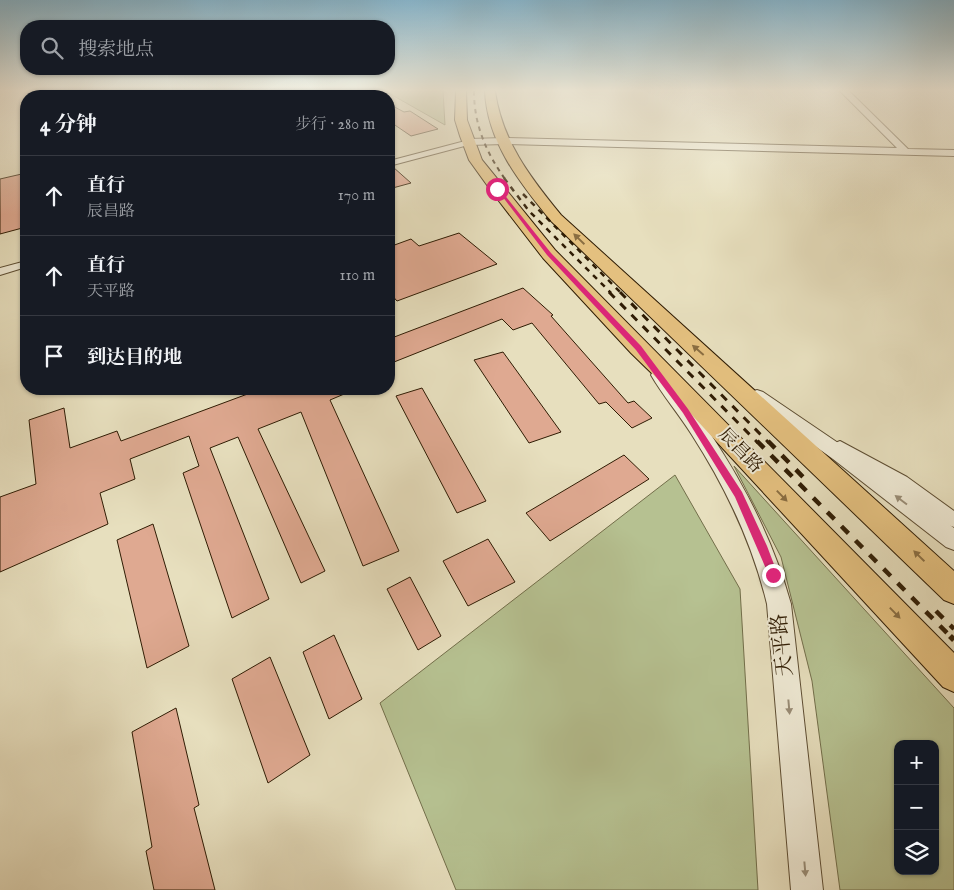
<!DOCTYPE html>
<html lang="zh">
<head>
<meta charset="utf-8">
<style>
	body { margin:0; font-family:"IM FELL English","Noto Serif SC",serif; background:#242831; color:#f1f3f6 }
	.controls { position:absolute; right:15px; bottom:15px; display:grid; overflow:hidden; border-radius:10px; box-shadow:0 1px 4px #0004 }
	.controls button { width:45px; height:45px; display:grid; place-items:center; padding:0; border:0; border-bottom:1px solid #363941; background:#171b24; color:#f1f3f6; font:25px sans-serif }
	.stop { position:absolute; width:15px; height:15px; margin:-11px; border:4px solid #db2777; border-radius:50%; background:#fff }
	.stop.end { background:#db2777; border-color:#fff; box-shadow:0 1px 5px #0008 }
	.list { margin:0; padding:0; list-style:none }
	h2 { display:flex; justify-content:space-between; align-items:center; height:65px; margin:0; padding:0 20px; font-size:21px }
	h2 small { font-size:16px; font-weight:400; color:#9ea1a6 }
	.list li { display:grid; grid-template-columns:32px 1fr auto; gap:15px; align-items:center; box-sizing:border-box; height:80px; padding:0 20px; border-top:1px solid #363941 }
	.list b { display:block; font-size:19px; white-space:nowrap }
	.list p { margin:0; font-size:16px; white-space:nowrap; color:#9ea1a6 }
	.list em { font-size:16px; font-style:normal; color:#9ea1a6 }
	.icon { flex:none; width:28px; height:28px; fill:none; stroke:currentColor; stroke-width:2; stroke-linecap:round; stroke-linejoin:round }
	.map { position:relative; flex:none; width:954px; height:890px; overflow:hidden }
	.search { position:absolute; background:#171b24; box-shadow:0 1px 4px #0004; left:20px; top:20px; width:375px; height:55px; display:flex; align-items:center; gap:12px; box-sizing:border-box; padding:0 18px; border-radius:20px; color:#9ea1a6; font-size:19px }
	.panel { position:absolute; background:#171b24; box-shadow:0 1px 4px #0004; left:20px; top:90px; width:375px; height:305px; border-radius:20px }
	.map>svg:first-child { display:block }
</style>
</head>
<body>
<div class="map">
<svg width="954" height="890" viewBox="0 0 954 890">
	<rect width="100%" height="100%" fill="#e7dfbe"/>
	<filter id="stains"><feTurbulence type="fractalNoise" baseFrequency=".004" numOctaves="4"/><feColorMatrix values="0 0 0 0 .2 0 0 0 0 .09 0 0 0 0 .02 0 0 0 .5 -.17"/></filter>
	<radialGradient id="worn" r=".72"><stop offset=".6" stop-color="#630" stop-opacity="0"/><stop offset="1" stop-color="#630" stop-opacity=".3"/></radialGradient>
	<path fill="#b6c191" stroke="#726e4a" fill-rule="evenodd" d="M 385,91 L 443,91 L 445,125 Z
		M 734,466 L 954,708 L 954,890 L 840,890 L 812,681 L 781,557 ZM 898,744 L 935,744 L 935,871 L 898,871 Z
		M 675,475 L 740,589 L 758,890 L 456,890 L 380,703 Z"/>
	<path fill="#dfa991" stroke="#2f1c04" d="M 389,104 L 404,112 L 410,111 L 438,129 L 411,136 L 389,121 Z
		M 393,167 L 411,183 L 389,189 L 389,168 Z
		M 26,173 L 26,227 L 0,234 L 0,179 Z
		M 459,233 L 497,264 L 397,301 L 389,292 L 389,247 L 411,239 L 419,246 Z
		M 523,288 L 553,315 L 551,316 L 628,403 L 634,401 L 652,418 L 632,428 L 606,402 L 599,404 L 532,323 L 513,330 L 502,319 L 389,364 L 389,339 Z
		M 503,352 L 561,432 L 529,443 L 474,360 Z
		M 422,388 L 486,501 L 457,513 L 396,396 Z
		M 261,389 L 356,389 L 330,400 L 399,551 L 363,566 L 301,412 L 258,429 L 325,571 L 301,583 L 238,437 L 210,448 L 269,599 L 232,618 L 183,473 L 199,466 L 189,436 L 130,459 L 135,479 L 100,493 L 108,524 L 0,572 L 0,497 L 36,484 L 29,420 L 64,408 L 70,448 L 117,431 L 121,441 Z
		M 624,455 L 649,479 L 550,541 L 526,513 Z
		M 153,524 L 189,646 L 147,668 L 117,540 Z
		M 488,539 L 515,582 L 468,606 L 443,561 Z
		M 410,577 L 441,636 L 418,650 L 387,589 Z
		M 334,635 L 362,699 L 329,719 L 303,652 Z
		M 270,657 L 310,755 L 268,783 L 232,679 Z
		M 176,708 L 199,805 L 194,808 L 215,890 L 154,890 L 146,851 L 152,847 L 132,732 Z"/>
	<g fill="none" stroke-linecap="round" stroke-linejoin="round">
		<g stroke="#5d4d32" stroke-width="2">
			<path id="minor" d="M 469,140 L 473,142 L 472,144 L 389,166 L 389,161 Z
				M 26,261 L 26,267 L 0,275 L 0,268 Z
				M 840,441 L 907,477 L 954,511 L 954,527 L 948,525 L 895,487 L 835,451 L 832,447 L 835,443 Z"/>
		</g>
		<g stroke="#5d4d32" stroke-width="2">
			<path id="tertiary" d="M 840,91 L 849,91 L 908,149 L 954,150 L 954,156 L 504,144 L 469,145 L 464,142 L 469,139 L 504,138 L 897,148 Z
				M 659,369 C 671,373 681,393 689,403 C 734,465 770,529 791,604 L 823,890 L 791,890 L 767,604 C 752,542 726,488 692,435 C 679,414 663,396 651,375 L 653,371 Z
				M 757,390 L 763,392 L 847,449 L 954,528 L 954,550 L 946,547 L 833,459 L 751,400 L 748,396 L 751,392 Z"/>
		</g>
		<g stroke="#2f1c04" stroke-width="2">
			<path id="primary" d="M 456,91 L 466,91 L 467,120 L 482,160 L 555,250 L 954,653 L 954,692 L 943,687 L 667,388 L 631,353 L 543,258 L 492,192 L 469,160 L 460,136 L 455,120 Z
				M 485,91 L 495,91 C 502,141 530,177 561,215 L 954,571 L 954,604 L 944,600 L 551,221 C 520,183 487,142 485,91 Z"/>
		</g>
		<use href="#minor" fill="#efead5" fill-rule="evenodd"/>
		<use href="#tertiary" fill="#efead5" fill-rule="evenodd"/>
		<use href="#primary" fill="#e4c07f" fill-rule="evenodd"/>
		<path stroke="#2f1c04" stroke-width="2" stroke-dasharray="4.5 4.5" stroke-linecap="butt" d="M 474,91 C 474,125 486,152 505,179"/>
		<path stroke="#2f1c04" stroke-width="2.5" stroke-dasharray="5.5 5.5" stroke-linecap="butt" d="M 504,178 L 529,211 L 611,293
			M 523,194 L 621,293"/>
		<path stroke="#2f1c04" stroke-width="3" stroke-dasharray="8 8" stroke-linecap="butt" d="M 609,292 L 758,443
			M 620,292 L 769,443"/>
		<path stroke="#2f1c04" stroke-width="4.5" stroke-dasharray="10 10" stroke-linecap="butt" d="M 757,441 L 951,637
			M 768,441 L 804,478
			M 936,611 L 954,629"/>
		<path stroke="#2f1c04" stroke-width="5.5" stroke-dasharray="13 13" stroke-linecap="butt" d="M 950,636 L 954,640"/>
	</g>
	<defs><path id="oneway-solid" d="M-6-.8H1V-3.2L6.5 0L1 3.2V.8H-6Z" transform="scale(1.25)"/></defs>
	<g fill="#8a6e42">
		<use href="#oneway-solid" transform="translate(579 239) rotate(-136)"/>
		<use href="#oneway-solid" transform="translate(698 350) rotate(-139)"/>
		<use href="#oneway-solid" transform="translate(782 496) rotate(46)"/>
		<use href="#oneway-solid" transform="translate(919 556) rotate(-136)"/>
		<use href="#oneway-solid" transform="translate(895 613) rotate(46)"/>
	</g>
	<g fill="#998d77">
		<use href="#oneway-solid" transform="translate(901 500) rotate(-143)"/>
		<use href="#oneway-solid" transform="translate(789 707) rotate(85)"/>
		<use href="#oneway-solid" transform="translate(805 869) rotate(85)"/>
	</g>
	<linearGradient id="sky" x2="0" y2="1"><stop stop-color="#88b8d0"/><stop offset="0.42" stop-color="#f4f1e2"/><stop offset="1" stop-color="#f4f1e2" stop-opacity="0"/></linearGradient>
	<rect width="954" height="215" fill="url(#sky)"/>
	<path fill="#db2777" d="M 496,188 L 499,188 L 551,253 L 641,346 L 688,409 L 742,492 L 767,546 L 778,575 L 776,578 L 770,578 L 735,497 L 683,413 L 636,350 L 547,255 Z"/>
	<g text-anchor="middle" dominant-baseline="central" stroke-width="4" stroke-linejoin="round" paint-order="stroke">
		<g font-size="18" fill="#2f1c04" stroke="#efead5">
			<text transform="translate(740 451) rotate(46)">辰昌路</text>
		</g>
		<g font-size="21" fill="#2f1c04" stroke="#efead5">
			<text transform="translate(783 645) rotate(-96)">天平路</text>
		</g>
	</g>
	<rect width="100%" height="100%" filter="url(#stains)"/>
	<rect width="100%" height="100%" fill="url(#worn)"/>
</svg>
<div class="controls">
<button>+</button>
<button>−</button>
<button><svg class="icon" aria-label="layers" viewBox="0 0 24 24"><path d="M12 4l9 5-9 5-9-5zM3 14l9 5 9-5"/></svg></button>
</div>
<div class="stop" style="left:497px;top:189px"></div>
<div class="stop end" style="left:773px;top:575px"></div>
<div class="search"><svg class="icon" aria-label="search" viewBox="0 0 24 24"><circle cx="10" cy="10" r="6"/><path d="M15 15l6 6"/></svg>搜索地点</div>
<section class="panel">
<h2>4 分钟<small>步行 · 280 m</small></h2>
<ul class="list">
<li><svg class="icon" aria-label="ahead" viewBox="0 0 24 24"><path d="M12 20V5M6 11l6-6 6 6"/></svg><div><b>直行</b><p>辰昌路</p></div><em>170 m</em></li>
<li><svg class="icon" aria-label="ahead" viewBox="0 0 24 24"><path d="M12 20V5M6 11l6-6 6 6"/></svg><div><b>直行</b><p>天平路</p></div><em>110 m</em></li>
<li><svg class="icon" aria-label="arrive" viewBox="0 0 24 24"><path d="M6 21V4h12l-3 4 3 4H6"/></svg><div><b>到达目的地</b></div></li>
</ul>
</section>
</div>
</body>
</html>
